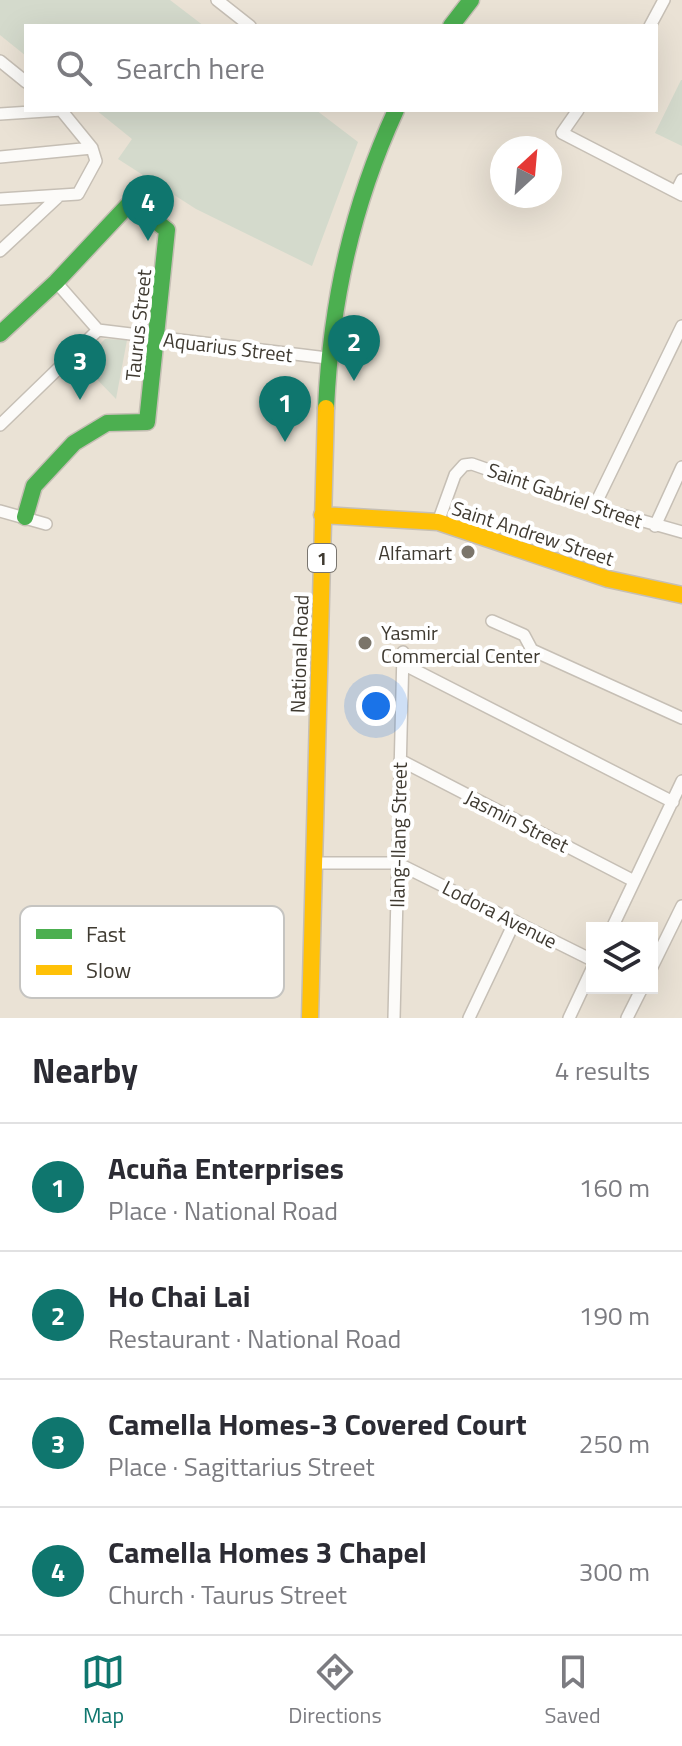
<!DOCTYPE html>
<html lang="en">
<head>
<meta charset="utf-8">
<style>
	body { margin:0; font-family:"Titillium Web",sans-serif; background:#f7f7f7; color:#2b2b33 }
	.controls { position:absolute; right:24px; bottom:24px; display:grid; overflow:hidden; border-radius:0px; box-shadow:0 8px 32px #0002 }
	.controls button { width:72px; height:72px; display:grid; place-items:center; padding:0; border:0; border-bottom:2px solid #e1e1e2; background:#fff; color:#2b2b33; font:40px sans-serif }
	.compass { position:absolute; left:490px; top:136px; width:72px; height:72px; border-radius:50%; background:#fff; box-shadow:0 8px 32px #0002; rotate:26deg }
	.you { position:absolute; left:376px; top:706px; width:28px; height:28px; margin:-20px; border:6px solid #fff; border-radius:50%; background:#1a73e8; box-shadow:0 0 0 12px #1a73e833 }
	.badge { display:grid; place-items:center; width:52px; height:52px; border-radius:50%; background:#0f766e; color:#fff; font-size:26px; font-weight:700 }
	.pin { position:absolute; translate:-50% -66px; filter:drop-shadow(0 2px 4px #0008) }
	.pin::after { content:''; position:absolute; top:42px; width:28px; height:24px; background:inherit; clip-path:polygon(0 0,100% 0,50% 100%) }
	.list { margin:0; padding:0; list-style:none }
	h2 { display:flex; justify-content:space-between; align-items:center; height:104px; margin:0; padding:0 32px; font-size:34px }
	h2 small { font-size:26px; font-weight:400; color:#7c7c81 }
	.list li { display:grid; grid-template-columns:52px 1fr auto; gap:24px; align-items:center; box-sizing:border-box; height:128px; padding:0 32px; border-top:2px solid #e1e1e2 }
	.list b { display:block; font-size:30px; white-space:nowrap }
	.list p { margin:0; font-size:26px; white-space:nowrap; color:#7c7c81 }
	.list em { font-size:26px; font-style:normal; color:#7c7c81 }
	.icon { flex:none; width:44px; height:44px; fill:none; stroke:currentColor; stroke-width:2; stroke-linecap:round; stroke-linejoin:round }
	.map { position:relative; flex:none; width:682px; height:1018px; overflow:hidden }
	.search { position:absolute; background:#fff; box-shadow:0 8px 32px #0002; left:24px; right:24px; top:24px; height:88px; display:flex; align-items:center; gap:20px; box-sizing:border-box; padding:0 28px; border-radius:0px; color:#7c7c81; font-size:30px }
	.sheet { height:616px; background:#fff }
	nav { display:flex; justify-content:space-around; align-items:center; box-sizing:border-box; height:112px; border-top:2px solid #e1e1e2; background:#fff; font-size:22px; color:#7c7c81 }
	nav a { display:grid; justify-items:center; gap:4px }
	nav .on { color:#0f766e }
	.map>svg:first-child { display:block }
</style>
</head>
<body>
<div class="map">
<svg width="682" height="1018" viewBox="0 0 682 1018">
	<rect width="100%" height="100%" fill="#eae2d5"/>
	<path fill="#d4dacc" d="M 0,0 L 170,0 L 204,26 L 26,26 L 26,56 L 0,35 Z
		M 681,80 L 682,80 L 682,146 L 655,133 Z
		M 96,110 L 316,110 L 358,142 L 312,266 L 196,209 L 118,159 L 132,139 Z
		M 105,339 L 127,340 L 116,399 L 81,363 Z"/>
	<g fill="none" stroke-linecap="round" stroke-linejoin="round">
		<g stroke="#c6bfb5" stroke-width="14">
			<path id="street" d="M 217,0 L 250,26
				M 650,26 L 664,0
				M 0,61 L 26,82
				M 578,110 L 562,133 L 682,195
				M 0,114 L 62,110
				M 0,157 L 92,148
				M 676,192 L 682,180
				M 0,199 L 78,194 L 96,161 L 92,148 L 61,110
				M 0,251 L 59,196
				M 56,282 L 98,330 L 327,358
				M 0,425 L 98,330
				M 594,507 L 682,326
				M 0,511 L 46,524
				M 438,522 L 455,475 L 464,465 L 472,464 L 594,507 L 682,532
				M 655,526 L 682,467
				M 492,621 L 524,635 L 532,650 L 682,718
				M 403,664 L 673,802
				M 400,760 L 634,881
				M 313,863 L 397,863 L 592,960
				M 612,928 L 682,781
				M 652,967 L 682,906
				M 394,1018 L 403,652
				M 469,1018 L 515,921
				M 569,1018 L 592,969
				M 627,1018 L 642,988"/>
		</g>
		<g stroke="#c6bfb5" stroke-width="19">
			<path id="fast" d="M 451,26 L 471,0
				M 0,334 L 56,282 L 131,202 L 167,230 L 147,422 L 107,423 L 74,443 L 34,486 L 25,517
				M 326,408 C 331,302 352,206 396,110"/>
		</g>
		<g stroke="#c6bfb5" stroke-width="19">
			<path id="slow" d="M 322,515 L 438,522 L 608,579 L 682,595
				M 310,1018 L 326,408"/>
		</g>
		<use href="#street" stroke="#fcfbf9" stroke-width="11"/>
		<use href="#fast" stroke="#4caf50" stroke-width="16"/>
		<use href="#slow" stroke="#ffc107" stroke-width="16"/>
	</g>
	<g fill="#7b756a" stroke="#fff" stroke-width="3">
		<circle cx="468" cy="552" r="8"/>
		<circle cx="365" cy="643" r="8"/>
	</g>
	<g text-anchor="middle" dominant-baseline="central" stroke-width="8" stroke-linejoin="round" paint-order="stroke">
		<rect fill="#fff" stroke="#79756f" stroke-width="2" x="308" y="544" width="28" height="28" rx="6"/>
		<g font-size="18" font-weight="bold" fill="#3f3a31">
			<text x="322" y="558">1</text>
		</g>
		<g font-size="20" fill="#3f3a31" stroke="#fff">
			<text transform="translate(138 325) rotate(-84)">Taurus Street</text>
			<text transform="translate(228 347) rotate(7)">Aquarius Street</text>
			<text transform="translate(565 495) rotate(19)">Saint Gabriel Street</text>
			<text transform="translate(533 533) rotate(18)">Saint Andrew Street</text>
			<text transform="translate(299 654) rotate(-88)">National Road</text>
			<text transform="translate(517 821) rotate(27)">Jasmin Street</text>
			<text transform="translate(398 835) rotate(-89)">Ilang-Ilang Street</text>
			<text transform="translate(500 914) rotate(27)">Lodora Avenue</text>
		</g>
		<g font-size="20" fill="#3f3a31" stroke="#fff" text-anchor="end">
			<text x="452" y="552">Alfamart</text>
			<text x="381" y="632" text-anchor="start">Yasmir<tspan x="381" dy="23">Commercial Center</tspan></text>
		</g>
	</g>
	<rect x="20" y="906" width="264" height="92" rx="12" fill="#fff" stroke="#c5c4c1" stroke-width="2"/>
	<rect x="36" y="929" width="36" height="10" fill="#4caf50"/>
	<rect x="36" y="965" width="36" height="10" fill="#ffc107"/>
	<g font-size="22" fill="#3f3a31">
		<text x="86" y="942">Fast</text>
		<text x="86" y="978">Slow</text>
	</g>
</svg>
<div class="controls">
<button><svg class="icon" aria-label="layers" viewBox="0 0 24 24"><path d="M12 4l9 5-9 5-9-5zM3 14l9 5 9-5"/></svg></button>
</div>
<svg class="compass" viewBox="-18 -18 36 36"><path d="M0-13l5 13h-10z" fill="#e53935"/><path d="M0 13l5-13h-10z" fill="#7c7c81"/></svg>
<div class="you"></div>
<div class="pin badge" style="left:285px;top:442px">1</div>
<div class="pin badge" style="left:354px;top:381px">2</div>
<div class="pin badge" style="left:80px;top:400px">3</div>
<div class="pin badge" style="left:148px;top:241px">4</div>
<div class="search"><svg class="icon" aria-label="search" viewBox="0 0 24 24"><circle cx="10" cy="10" r="6"/><path d="M15 15l6 6"/></svg>Search here</div>
</div>
<section class="sheet">
<h2>Nearby<small>4 results</small></h2>
<ul class="list">
<li><span class="badge">1</span><div><b>Acuña Enterprises</b><p>Place · National Road</p></div><em>160 m</em></li>
<li><span class="badge">2</span><div><b>Ho Chai Lai</b><p>Restaurant · National Road</p></div><em>190 m</em></li>
<li><span class="badge">3</span><div><b>Camella Homes-3 Covered Court</b><p>Place · Sagittarius Street</p></div><em>250 m</em></li>
<li><span class="badge">4</span><div><b>Camella Homes 3 Chapel</b><p>Church · Taurus Street</p></div><em>300 m</em></li>
</ul>
</section>
<nav>
<a class="on"><svg class="icon" aria-label="map" viewBox="0 0 24 24"><path d="M3 6l6-2 6 2 6-2v14l-6 2-6-2-6 2zM9 4v14M15 6v14"/></svg>Map</a>
<a><svg class="icon" aria-label="directions" viewBox="0 0 24 24"><path d="M12 3l9 9-9 9-9-9zM9 14v-3h6M13 9l2 2-2 2"/></svg>Directions</a>
<a><svg class="icon" aria-label="saved" viewBox="0 0 24 24"><path d="M7 4h10v16l-5-4-5 4z"/></svg>Saved</a>
</nav>
</body>
</html>
